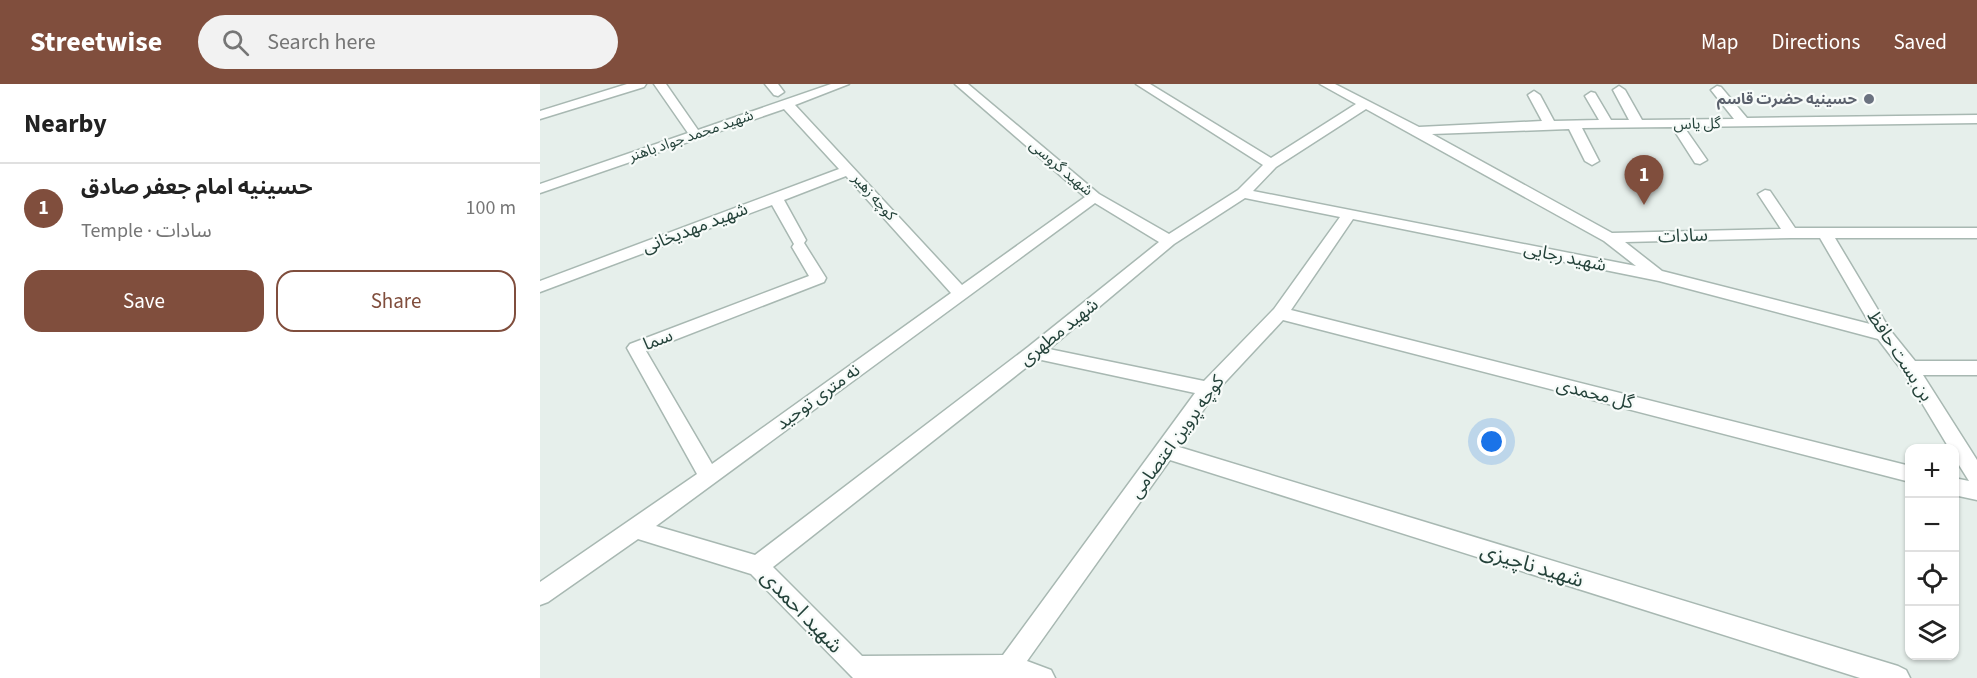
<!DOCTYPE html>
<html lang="en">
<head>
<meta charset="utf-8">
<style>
	body { margin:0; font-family:"Source Sans 3","Noto Sans Arabic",sans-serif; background:#f2f2f2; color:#222 }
	.controls { position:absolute; right:18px; bottom:18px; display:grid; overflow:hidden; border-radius:12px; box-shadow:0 2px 4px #0004 }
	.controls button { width:54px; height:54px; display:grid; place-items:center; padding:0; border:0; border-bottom:2px solid #e0e0e0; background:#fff; color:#222; font:30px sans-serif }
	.you { position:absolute; left:952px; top:358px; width:21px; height:21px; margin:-15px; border:4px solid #fff; border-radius:50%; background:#1a73e8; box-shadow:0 0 0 9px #1a73e833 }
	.badge { display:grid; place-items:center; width:39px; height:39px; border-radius:50%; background:#804e3d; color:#fff; font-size:20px; font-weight:700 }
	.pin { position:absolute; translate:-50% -50px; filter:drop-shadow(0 2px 3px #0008) }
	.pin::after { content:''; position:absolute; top:32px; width:21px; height:18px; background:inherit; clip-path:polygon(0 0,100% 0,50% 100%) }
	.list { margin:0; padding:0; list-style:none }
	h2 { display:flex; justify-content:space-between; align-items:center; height:78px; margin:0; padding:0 24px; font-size:26px }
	h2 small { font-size:20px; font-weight:400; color:#767676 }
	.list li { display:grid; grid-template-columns:39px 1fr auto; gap:18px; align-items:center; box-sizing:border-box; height:90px; padding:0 24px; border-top:2px solid #e0e0e0 }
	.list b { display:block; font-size:22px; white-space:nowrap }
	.list p { margin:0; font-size:20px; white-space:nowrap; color:#767676 }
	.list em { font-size:20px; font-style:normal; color:#767676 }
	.actions { display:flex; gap:12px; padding:18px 24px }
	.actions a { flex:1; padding:14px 0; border:2px solid #804e3d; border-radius:18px; text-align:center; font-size:21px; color:#804e3d }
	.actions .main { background:#804e3d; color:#fff }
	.icon { flex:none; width:33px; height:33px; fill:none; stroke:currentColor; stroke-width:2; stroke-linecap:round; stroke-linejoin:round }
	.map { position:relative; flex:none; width:1437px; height:594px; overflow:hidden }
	header { display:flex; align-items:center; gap:36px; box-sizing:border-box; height:84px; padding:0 30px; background:#804e3d; color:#fff }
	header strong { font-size:28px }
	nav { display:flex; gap:33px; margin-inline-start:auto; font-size:21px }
	.search { width:420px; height:54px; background:#f2f2f2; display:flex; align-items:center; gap:15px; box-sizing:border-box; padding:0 21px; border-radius:33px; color:#767676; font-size:22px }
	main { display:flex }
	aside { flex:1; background:#fff }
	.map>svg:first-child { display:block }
</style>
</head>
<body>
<header>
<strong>Streetwise</strong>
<div class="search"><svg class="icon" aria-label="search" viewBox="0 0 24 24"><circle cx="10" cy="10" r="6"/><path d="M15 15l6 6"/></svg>Search here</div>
<nav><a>Map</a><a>Directions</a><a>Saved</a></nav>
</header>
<main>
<aside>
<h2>Nearby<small></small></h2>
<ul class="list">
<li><span class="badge">1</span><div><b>حسینیه امام جعفر صادق</b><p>Temple · سادات</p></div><em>100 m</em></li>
</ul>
<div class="actions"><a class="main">Save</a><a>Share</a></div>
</aside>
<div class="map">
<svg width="1437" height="594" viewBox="0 0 1437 594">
	<rect width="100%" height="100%" fill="#e6efeb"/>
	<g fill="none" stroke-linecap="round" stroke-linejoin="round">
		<g stroke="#a8b8b2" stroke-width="3">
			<path id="minor" d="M 87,0 L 106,0 L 104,3 L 0,35 L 0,27 Z
				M 114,0 L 126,0 L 158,46 L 291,0 L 309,0 L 255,21 L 422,201 L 545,113 L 415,0 L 428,0 L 559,110 L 629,150 L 698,106 L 723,81 L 596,0 L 610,0 L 731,74 L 816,20 L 780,0 L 795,0 L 879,43 L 1002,37 L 988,11 L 994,7 L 1000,11 L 1014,37 L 1059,36 L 1045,12 L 1051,8 L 1055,9 L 1071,36 L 1089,36 L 1073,6 L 1079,2 L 1085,6 L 1102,36 L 1194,35 L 1171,6 L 1177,2 L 1181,3 L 1207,34 L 1437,31 L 1437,39 L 1144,43 L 1167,76 L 1160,80 L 1155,79 L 1132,43 L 1042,44 L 1059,77 L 1052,81 L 1045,77 L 1029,45 L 892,50 L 1072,149 L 1241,145 L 1218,110 L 1225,106 L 1230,107 L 1255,144 L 1437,144 L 1437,154 L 1295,154 L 1350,246 L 1375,277 L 1437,277 L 1437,291 L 1383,291 L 1437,376 L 1437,416 L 1414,411 L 1414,394 L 1429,397 L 1414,373 L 1414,364 L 1409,364 L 1364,289 L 1338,255 L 1119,197 L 813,135 L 751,226 L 1370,382 L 1370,398 L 743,236 L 674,310 L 639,363 L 1358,582 L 1366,586 L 1370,594 L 1320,594 L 630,376 L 487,577 L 511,586 L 515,594 L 313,594 L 211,490 L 98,455 L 8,518 L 0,521 L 0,498 L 157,390 L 87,264 L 90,260 L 269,192 L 252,163 L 254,160 L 232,121 L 0,208 L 0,197 L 299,85 L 244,25 L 0,109 L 0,100 L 148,49 ZM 826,25 L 1064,157 L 1096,182 L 713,107 L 736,83 ZM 306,92 L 411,209 L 172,380 L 106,267 L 284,198 L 286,194 L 264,159 L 266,156 L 244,116 ZM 705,114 L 800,133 L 734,225 L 664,297 L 509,265 L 634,160 ZM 555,119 L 619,158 L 488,263 L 215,471 L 116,442 ZM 1251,154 L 1280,154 L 1330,240 L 1122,187 L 1085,158 ZM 497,275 L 655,309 L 463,571 L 322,572 L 233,483 Z
				M 225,0 L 238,0 L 244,8 L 238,12 L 234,11 Z"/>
		</g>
		<use href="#minor" fill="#fff" fill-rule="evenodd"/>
	</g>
	<circle fill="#6b7280" stroke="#f7fbf9" stroke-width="2" cx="1329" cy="15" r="6"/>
	<g text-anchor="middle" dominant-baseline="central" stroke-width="4.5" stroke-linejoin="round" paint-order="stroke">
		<g font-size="15" font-weight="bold" fill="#5b616d" stroke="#f7fbf9" text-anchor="end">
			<text x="1317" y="15">حسینیه حضرت قاسم</text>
		</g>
		<g font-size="15" fill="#24423a" stroke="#f7fbf9">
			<text transform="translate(1157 40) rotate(-1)">گل یاس</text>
			<text transform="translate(151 52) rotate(-19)">شهید محمد جواد باهنر</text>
			<text transform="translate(521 84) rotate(40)">شهید گروسی</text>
			<text transform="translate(334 113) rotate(48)">کوچه زهیر</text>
		</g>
		<g font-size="18" fill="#24423a" stroke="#f7fbf9">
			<text transform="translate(155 144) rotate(-21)">شهید مهدیخانی</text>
			<text transform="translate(1143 152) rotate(-2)">سادات</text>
			<text transform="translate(1025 173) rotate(12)">شهید رجایی</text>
			<text transform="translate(519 248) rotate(-39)">شهید مطهری</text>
			<text transform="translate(118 256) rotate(-21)">سما</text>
			<text transform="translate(1360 272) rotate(57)">بن بست حافظ</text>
			<text transform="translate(1055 310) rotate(14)">گل محمدی</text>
			<text transform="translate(278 313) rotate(-36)">نه متری توحید</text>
			<text transform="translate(637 353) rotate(-54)">کوچه پروین اعتصامی</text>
		</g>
		<g font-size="21" fill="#24423a" stroke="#f7fbf9">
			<text transform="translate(992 481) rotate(17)">شهید ناچیزی</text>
			<text transform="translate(262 527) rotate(46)">شهید احمدی</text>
		</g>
	</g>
</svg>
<div class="controls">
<button>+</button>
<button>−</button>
<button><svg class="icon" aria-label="locate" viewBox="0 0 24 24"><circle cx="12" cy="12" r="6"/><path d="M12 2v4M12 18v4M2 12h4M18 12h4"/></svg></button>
<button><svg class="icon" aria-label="layers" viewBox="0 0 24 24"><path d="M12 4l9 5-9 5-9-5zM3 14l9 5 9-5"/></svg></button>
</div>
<div class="you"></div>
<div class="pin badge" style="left:1104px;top:121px">1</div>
</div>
</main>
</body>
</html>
